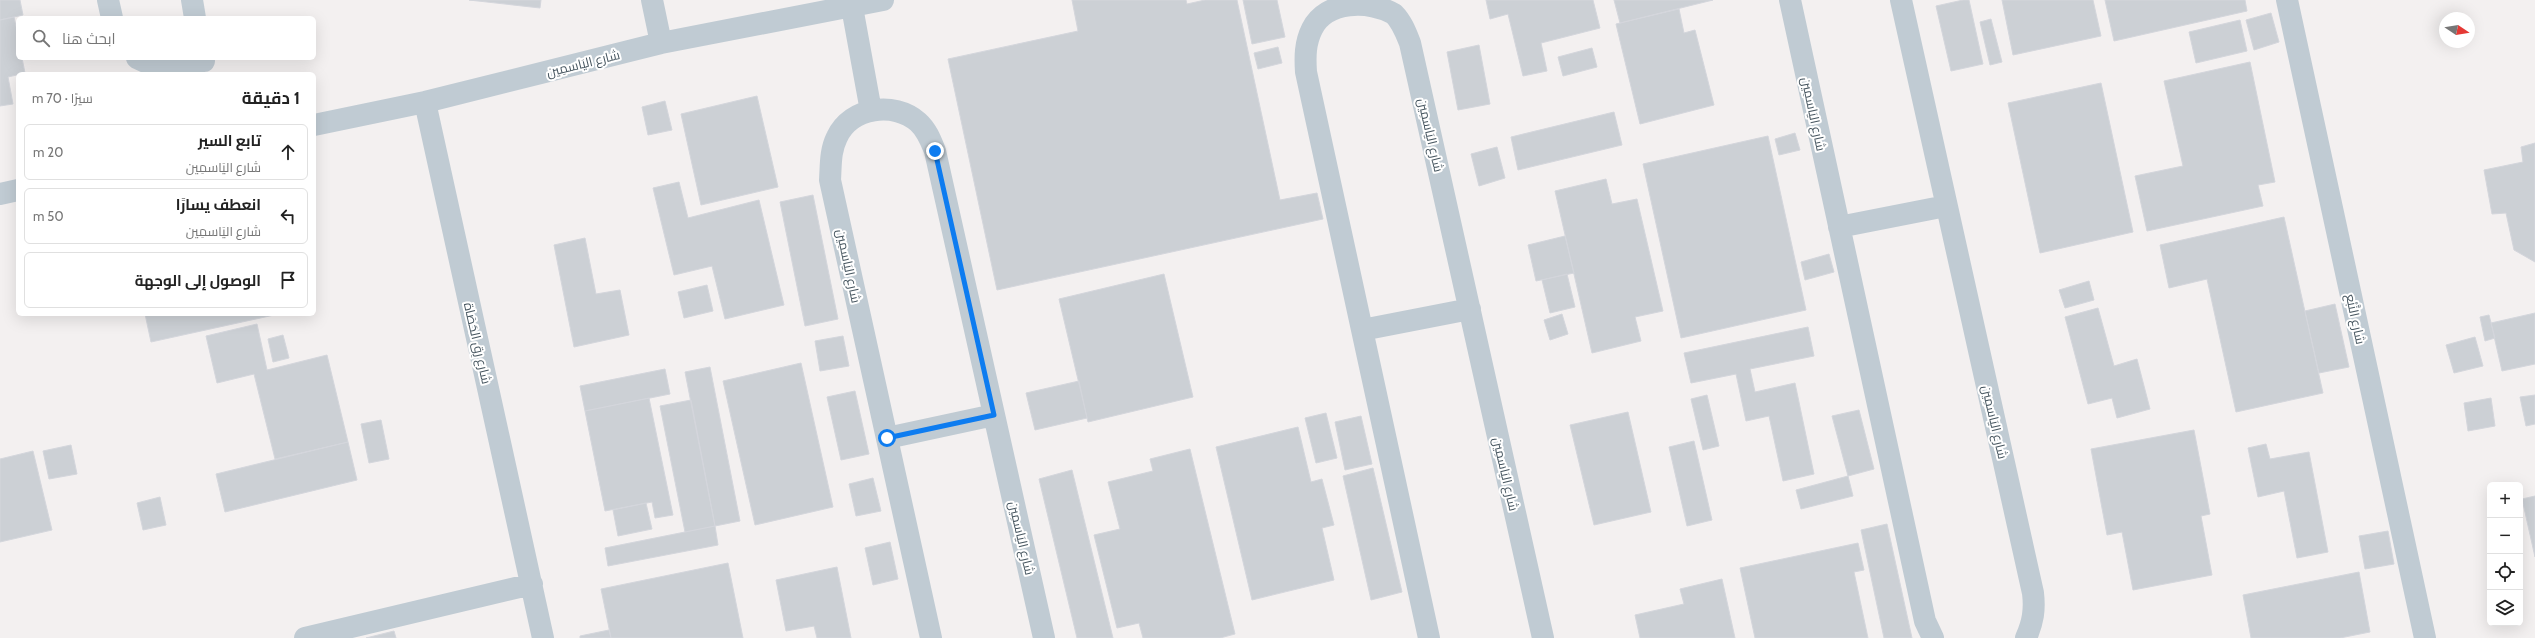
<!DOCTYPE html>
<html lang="ar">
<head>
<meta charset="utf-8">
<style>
	body { margin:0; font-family:Cabin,Cairo,sans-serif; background:#f2f2f2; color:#222; direction:rtl }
	.controls { position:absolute; right:12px; bottom:12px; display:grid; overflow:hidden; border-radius:6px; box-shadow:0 4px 16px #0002 }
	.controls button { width:36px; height:36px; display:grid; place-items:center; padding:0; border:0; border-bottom:1px solid #e0e0e0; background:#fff; color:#222; font:20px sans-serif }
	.compass { position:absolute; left:2439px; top:12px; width:36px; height:36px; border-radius:50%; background:#fff; box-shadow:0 4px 16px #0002; rotate:102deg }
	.stop { position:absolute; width:12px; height:12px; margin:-9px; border:3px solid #0d7cf0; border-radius:50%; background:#fff }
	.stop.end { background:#0d7cf0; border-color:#fff; box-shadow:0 1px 4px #0008 }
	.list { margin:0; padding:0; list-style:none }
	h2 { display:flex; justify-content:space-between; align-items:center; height:52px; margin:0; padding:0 16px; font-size:17px }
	h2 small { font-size:13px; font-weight:400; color:#767676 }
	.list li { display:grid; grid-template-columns:26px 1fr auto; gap:12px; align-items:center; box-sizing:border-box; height:56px; margin:0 8px 8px; padding:0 8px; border:1px solid #e0e0e0; border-radius:6px }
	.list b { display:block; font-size:15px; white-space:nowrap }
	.list p { margin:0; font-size:13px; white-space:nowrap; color:#767676 }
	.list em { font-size:13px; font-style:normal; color:#767676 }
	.icon { flex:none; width:22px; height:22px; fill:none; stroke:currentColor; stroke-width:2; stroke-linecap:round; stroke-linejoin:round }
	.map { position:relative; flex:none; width:2535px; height:638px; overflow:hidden; direction:ltr }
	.search { position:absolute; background:#fff; box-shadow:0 4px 16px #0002; left:16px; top:16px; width:300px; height:44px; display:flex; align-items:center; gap:10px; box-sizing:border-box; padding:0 14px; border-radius:6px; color:#767676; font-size:15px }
	.panel { position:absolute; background:#fff; box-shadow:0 4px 16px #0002; left:16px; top:72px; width:300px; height:244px; border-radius:6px; direction:rtl }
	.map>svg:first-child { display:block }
</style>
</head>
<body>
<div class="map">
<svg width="2535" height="638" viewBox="0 0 2535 638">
	<rect width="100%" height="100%" fill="#f3f0f0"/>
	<path fill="#ccd0d5" stroke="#d4d6dc" d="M 0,0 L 20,0 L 23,15 L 0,20 Z
		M 469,0 L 541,0 L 540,8 Z
		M 1072,0 L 1186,0 L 1187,4 L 1205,0 L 1237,0 L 1280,200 L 1317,193 L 1323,219 L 997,290 L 948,59 L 1078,31 Z
		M 1243,0 L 1277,0 L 1285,37 L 1252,44 Z
		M 1486,0 L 1593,0 L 1600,28 L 1541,43 L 1547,71 L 1523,76 L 1508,14 L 1490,19 Z
		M 1614,0 L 1713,0 L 1620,23 Z
		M 1963,0 L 1969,0 L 1983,64 L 1951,71 L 1936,6 Z
		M 2002,0 L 2093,0 L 2101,36 L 2013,55 Z
		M 2105,0 L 2245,0 L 2247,11 L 2114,41 Z
		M 1679,9 L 1684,33 L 1695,30 L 1714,105 L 1640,124 L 1616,24 Z
		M 2271,13 L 2279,42 L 2254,50 L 2246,20 Z
		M 14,17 L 18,35 L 18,58 L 22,58 L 25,73 L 8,77 L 13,104 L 0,106 L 0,20 Z
		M 1991,19 L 2002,62 L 1990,65 L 1980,22 Z
		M 2240,20 L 2247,51 L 2196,63 L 2189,32 Z
		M 1479,45 L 1490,104 L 1458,110 L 1447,52 Z
		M 1278,47 L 1282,63 L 1258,69 L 1254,53 Z
		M 1592,48 L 1597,67 L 1563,76 L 1558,57 Z
		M 2250,62 L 2275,182 L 2258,185 L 2263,206 L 2147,231 L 2135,176 L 2183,166 L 2164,81 Z
		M 2101,83 L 2133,232 L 2040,253 L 2008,103 Z
		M 757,96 L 778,187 L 701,205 L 681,114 Z
		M 665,101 L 672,130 L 648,135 L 642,107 Z
		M 1614,112 L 1622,145 L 1518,170 L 1511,137 Z
		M 1795,133 L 1800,150 L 1779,155 L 1775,139 Z
		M 1768,136 L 1806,310 L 1681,338 L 1643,164 Z
		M 2535,143 L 2535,262 L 2514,250 L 2506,213 L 2492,214 L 2484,170 L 2523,162 L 2521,147 Z
		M 1497,147 L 1505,178 L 1479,186 L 1471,154 Z
		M 1606,179 L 1612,204 L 1637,199 L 1663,311 L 1635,317 L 1641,341 L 1592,353 L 1555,191 Z
		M 679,182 L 688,218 L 759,200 L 784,305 L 725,319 L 712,266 L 674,275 L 653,188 Z
		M 813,195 L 838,319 L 805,326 L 780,202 Z
		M 2284,217 L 2323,393 L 2236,412 L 2207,279 L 2169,288 L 2160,245 Z
		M 1565,236 L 1574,273 L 1536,281 L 1528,245 Z
		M 585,238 L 596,294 L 620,290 L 629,335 L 574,347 L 554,245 Z
		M 1829,254 L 1834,272 L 1805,280 L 1801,262 Z
		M 1164,274 L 1193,397 L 1088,422 L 1059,299 Z
		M 1567,274 L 1575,307 L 1550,313 L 1542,280 Z
		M 2089,281 L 2094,300 L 2065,308 L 2059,290 Z
		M 707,285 L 713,311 L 684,318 L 678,292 Z
		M 2335,304 L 2349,367 L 2319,373 L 2305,311 Z
		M 2098,308 L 2114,366 L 2137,359 L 2150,409 L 2117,418 L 2112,398 L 2088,404 L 2065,317 Z
		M 2535,313 L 2535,364 L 2502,371 L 2491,323 Z
		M 145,314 L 273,314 L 274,315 L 151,342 Z
		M 1562,314 L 1568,334 L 1550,340 L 1544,320 Z
		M 2489,315 L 2495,338 L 2485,341 L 2480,317 Z
		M 257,324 L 267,370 L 327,355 L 348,442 L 275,459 L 254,374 L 217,383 L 206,336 Z
		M 1808,327 L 1814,356 L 1750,369 L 1755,392 L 1795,383 L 1814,474 L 1783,481 L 1769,416 L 1746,421 L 1736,374 L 1691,383 L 1684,353 Z
		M 283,335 L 289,358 L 273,362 L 268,339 Z
		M 843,336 L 849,366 L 820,371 L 815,341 Z
		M 2475,337 L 2483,366 L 2454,373 L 2446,345 Z
		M 801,363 L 833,507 L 755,525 L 723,381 Z
		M 710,367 L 740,521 L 715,526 L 685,372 Z
		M 665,369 L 670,394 L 585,411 L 580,386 Z
		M 1079,381 L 1087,418 L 1035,430 L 1026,393 Z
		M 855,391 L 869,454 L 841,460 L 827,397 Z
		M 1707,395 L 1719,446 L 1703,450 L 1691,399 Z
		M 2535,395 L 2535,424 L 2526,426 L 2520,397 Z
		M 649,398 L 673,515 L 655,518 L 652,502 L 605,511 L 585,411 Z
		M 2491,398 L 2495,426 L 2468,431 L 2464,403 Z
		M 691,400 L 715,526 L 685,532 L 660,406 Z
		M 1859,410 L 1874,469 L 1848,476 L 1832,416 Z
		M 1628,412 L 1651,512 L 1594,525 L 1570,425 Z
		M 1326,413 L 1337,458 L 1316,463 L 1305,418 Z
		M 1361,416 L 1372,464 L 1345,470 L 1335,422 Z
		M 381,420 L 389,459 L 369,463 L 361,424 Z
		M 1298,427 L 1311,482 L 1322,479 L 1334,525 L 1322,528 L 1334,580 L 1252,600 L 1216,447 Z
		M 2194,430 L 2210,514 L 2201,516 L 2212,575 L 2133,590 L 2122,532 L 2107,535 L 2091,449 Z
		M 1694,441 L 1712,520 L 1687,526 L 1669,447 Z
		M 348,442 L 357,480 L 225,512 L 216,474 Z
		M 2266,444 L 2270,459 L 2309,452 L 2328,552 L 2297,558 L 2284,491 L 2258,497 L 2248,448 Z
		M 71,445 L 77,474 L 49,479 L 43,451 Z
		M 1190,449 L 1235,634 L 1220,638 L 1143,638 L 1139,623 L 1117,628 L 1094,535 L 1120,529 L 1108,482 L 1153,471 L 1150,459 Z
		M 33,451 L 52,530 L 0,542 L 0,459 Z
		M 1373,468 L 1402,592 L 1371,600 L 1343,476 Z
		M 1072,470 L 1113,638 L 1077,638 L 1039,479 Z
		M 1848,476 L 1853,496 L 1801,509 L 1796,490 Z
		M 873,478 L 881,511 L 856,516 L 849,484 Z
		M 2535,496 L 2535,557 L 2522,499 Z
		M 160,497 L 166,525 L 143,530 L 137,503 Z
		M 646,503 L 652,529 L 618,536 L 613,510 Z
		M 1887,524 L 1912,638 L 1884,638 L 1861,530 Z
		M 715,526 L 718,545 L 608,566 L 605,548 Z
		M 2388,531 L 2394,564 L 2365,569 L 2359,536 Z
		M 890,542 L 898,579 L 873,585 L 865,548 Z
		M 1858,543 L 1864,570 L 1854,572 L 1868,638 L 1755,638 L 1740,568 Z
		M 728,563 L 743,638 L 611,638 L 601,589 Z
		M 837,567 L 851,638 L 817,638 L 814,626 L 786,631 L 776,580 Z
		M 2359,572 L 2370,632 L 2340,638 L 2251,638 L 2243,595 Z
		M 1722,579 L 1735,638 L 1640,638 L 1635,615 L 1684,604 L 1680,589 Z
		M 609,630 L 611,638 L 580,638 L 580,636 Z
		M 394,631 L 396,638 L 366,638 Z"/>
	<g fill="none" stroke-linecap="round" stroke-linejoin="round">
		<path stroke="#c0cbd3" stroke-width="22" d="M 108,0 L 112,18
			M 192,0 L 195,18
			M 652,0 L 661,43
			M 1790,0 L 1925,621 L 1933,638
			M 1901,0 L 2033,593 C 2035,610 2033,622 2026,638
			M 2287,0 L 2425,638
			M 852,7 L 871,111
			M 137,58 C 159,70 180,65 204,61
			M 425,102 L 543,638
			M 314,125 L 425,102 L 661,43 L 883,0
			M 0,194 L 18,190
			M 1839,227 L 1946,206
			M 1362,330 L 1470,309
			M 887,438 L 994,415
			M 305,638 L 532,584
			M 931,638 L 830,180 C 831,165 830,151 837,137 C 851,107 894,101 918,122 C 927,130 931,141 935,151 L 1044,638
			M 1429,638 L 1306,72 C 1305,57 1305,43 1312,29 C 1326,0 1370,0 1394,14 C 1402,22 1406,33 1410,43 L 1543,638"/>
	</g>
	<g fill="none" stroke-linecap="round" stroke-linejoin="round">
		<path stroke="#0d7cf0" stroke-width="5" d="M 887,438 L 994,415 L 935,151"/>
	</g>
	<g text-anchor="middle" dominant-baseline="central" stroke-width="4" stroke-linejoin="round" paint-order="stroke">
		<g font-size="13" fill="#46555f" stroke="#fff">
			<text transform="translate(583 63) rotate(-14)">شارع اليَاسمِين</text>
			<text transform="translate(1814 114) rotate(78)">شارع اليَاسمِين</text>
			<text transform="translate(1431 135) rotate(77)">شارع اليَاسمِين</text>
			<text transform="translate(849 266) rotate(78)">شارع اليَاسمِين</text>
			<text transform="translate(2356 319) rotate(78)">شارع النَّبْع</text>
			<text transform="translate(478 343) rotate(77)">شارع رِق الحَصَاة</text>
			<text transform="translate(1995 422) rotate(77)">شارع اليَاسمِين</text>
			<text transform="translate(1506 474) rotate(77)">شارع اليَاسمِين</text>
			<text transform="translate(1022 538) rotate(77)">شارع اليَاسمِين</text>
		</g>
	</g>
</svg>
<div class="controls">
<button>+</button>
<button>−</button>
<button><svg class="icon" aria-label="locate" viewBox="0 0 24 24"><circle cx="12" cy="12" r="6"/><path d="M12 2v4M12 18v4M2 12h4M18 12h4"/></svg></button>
<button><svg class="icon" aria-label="layers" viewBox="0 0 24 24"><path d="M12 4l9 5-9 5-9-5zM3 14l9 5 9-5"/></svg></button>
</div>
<svg class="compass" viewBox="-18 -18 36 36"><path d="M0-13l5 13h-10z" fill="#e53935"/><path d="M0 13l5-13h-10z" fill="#767676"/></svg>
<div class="stop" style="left:887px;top:438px"></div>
<div class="stop end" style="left:935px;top:151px"></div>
<div class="search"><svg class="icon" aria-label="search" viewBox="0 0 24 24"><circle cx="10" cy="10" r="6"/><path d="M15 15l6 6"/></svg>ابحث هنا</div>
<section class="panel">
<h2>1 دقيقة<small>سيرًا · 70 m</small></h2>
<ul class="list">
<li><svg class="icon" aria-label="ahead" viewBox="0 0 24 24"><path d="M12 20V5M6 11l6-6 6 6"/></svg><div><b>تابع السير</b><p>شارع اليَاسمِين</p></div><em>20 m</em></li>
<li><svg class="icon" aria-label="left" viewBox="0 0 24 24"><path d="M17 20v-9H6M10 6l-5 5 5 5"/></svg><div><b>انعطف يسارًا</b><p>شارع اليَاسمِين</p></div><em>50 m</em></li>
<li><svg class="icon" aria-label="arrive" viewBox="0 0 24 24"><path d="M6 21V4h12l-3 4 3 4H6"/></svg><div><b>الوصول إلى الوجهة</b></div></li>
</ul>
</section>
</div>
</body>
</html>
